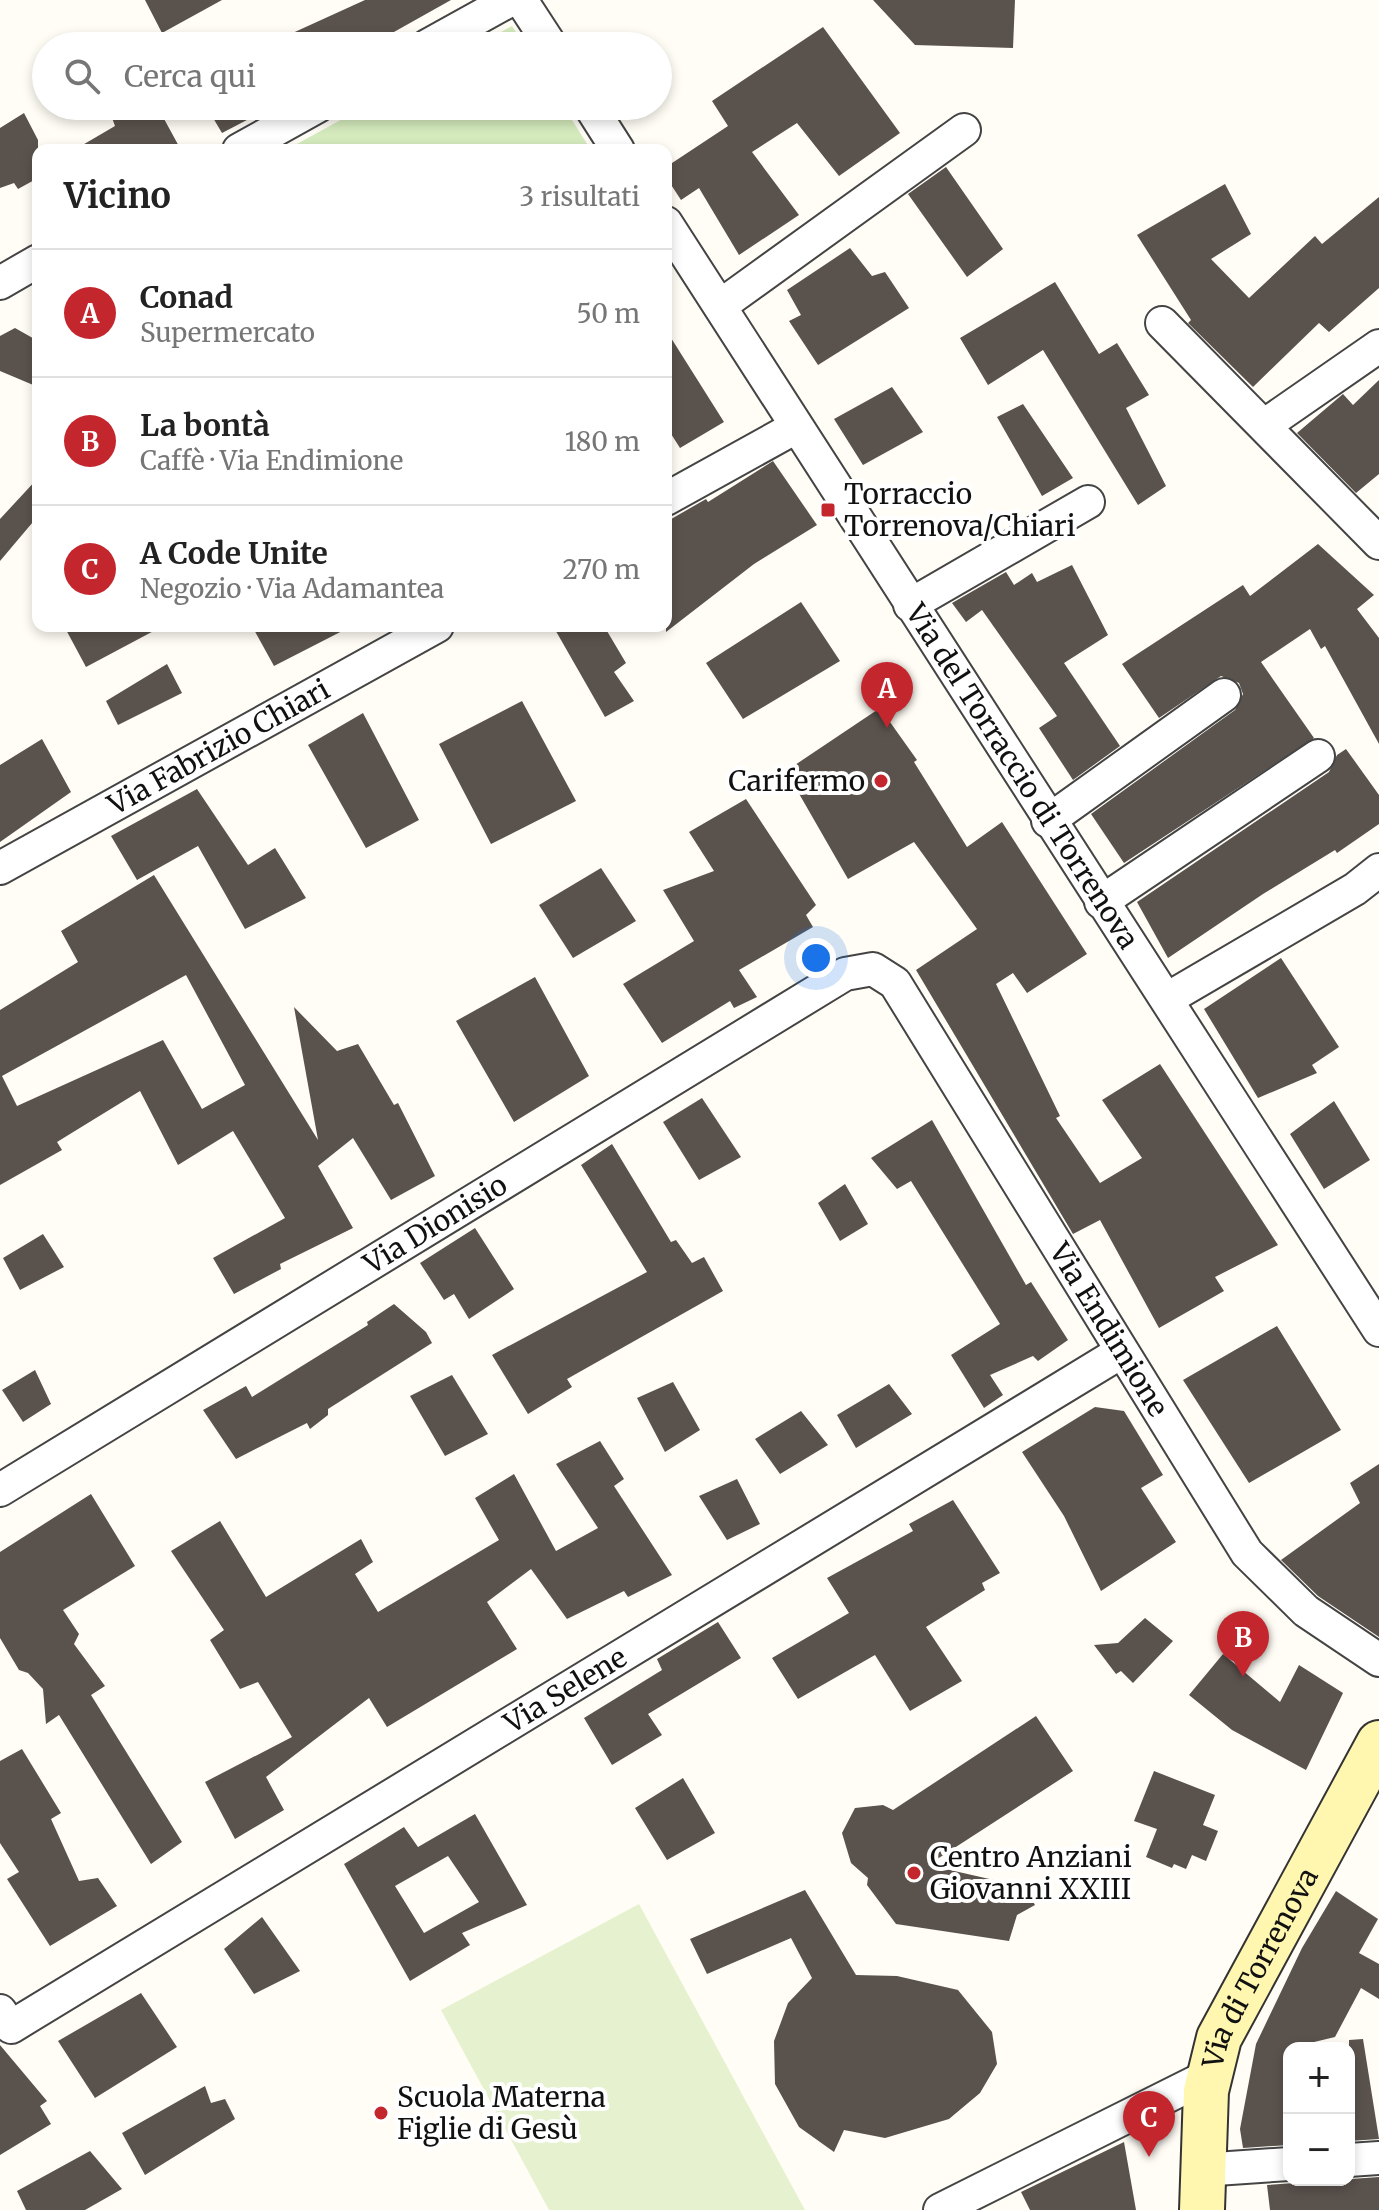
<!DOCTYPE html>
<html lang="it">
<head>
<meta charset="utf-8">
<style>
	body { margin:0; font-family:Merriweather,serif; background:#f6f6f6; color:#222 }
	.controls { position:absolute; right:24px; bottom:24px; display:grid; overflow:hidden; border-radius:16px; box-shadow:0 4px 12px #0003 }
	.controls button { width:72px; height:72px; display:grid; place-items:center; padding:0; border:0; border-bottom:2px solid #e0e0e0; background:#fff; color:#222; font:40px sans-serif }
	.you { position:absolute; left:816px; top:958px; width:28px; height:28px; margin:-20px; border:6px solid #fff; border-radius:50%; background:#1a73e8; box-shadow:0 0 0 12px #1a73e833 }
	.badge { display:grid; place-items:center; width:52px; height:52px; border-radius:50%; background:#c4262e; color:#fff; font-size:26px; font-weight:700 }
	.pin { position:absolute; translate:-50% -66px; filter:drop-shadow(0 2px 4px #0008) }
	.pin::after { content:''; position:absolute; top:42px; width:28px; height:24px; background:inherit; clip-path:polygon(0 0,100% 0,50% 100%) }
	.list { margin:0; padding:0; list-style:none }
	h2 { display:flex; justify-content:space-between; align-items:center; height:104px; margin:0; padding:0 32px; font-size:34px }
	h2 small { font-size:26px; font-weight:400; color:#767676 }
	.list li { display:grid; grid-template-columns:52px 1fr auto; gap:24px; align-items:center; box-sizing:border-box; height:128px; padding:0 32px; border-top:2px solid #e0e0e0 }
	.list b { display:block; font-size:30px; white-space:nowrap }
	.list p { margin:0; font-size:26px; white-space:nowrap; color:#767676 }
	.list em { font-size:26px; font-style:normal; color:#767676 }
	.icon { flex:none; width:44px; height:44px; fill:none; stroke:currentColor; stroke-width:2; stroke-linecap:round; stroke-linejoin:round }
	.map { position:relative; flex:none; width:1379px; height:2210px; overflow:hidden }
	.search { position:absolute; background:#fff; box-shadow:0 4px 12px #0003; left:32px; top:32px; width:640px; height:88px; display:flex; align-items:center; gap:20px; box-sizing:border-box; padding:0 28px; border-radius:44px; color:#767676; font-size:30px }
	.panel { position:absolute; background:#fff; box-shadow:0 4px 12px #0003; left:32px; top:144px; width:640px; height:488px; border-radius:16px }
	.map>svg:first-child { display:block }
</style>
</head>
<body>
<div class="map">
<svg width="1379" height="2210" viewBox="0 0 1379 2210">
	<rect width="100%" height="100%" fill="#fffdf5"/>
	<path fill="#d5ebbd" d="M 512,26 L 525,46 L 476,46 Z
		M 366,106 L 563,106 L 591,150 L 286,150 Z"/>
	<path fill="#e6f2cf" d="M 639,1904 L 805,2210 L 549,2210 L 441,2010 Z"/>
	<path fill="#5a524d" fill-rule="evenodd" d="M 145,0 L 222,0 L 162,33 Z
		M 365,0 L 451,0 L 369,46 L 264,46 Z
		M 873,0 L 1015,0 L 1013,48 L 915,45 Z
		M 823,27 L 900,133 L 839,176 L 797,123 L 752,152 L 799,215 L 739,255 L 699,188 L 681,200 L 666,177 L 666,167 L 728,126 L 712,101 Z
		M 127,106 L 157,106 L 181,150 L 74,150 L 115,126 L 111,115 Z
		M 206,106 L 274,106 L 222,133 Z
		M 24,113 L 38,140 L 38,178 L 18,189 L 14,183 L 0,188 L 0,128 Z
		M 946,167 L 1003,249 L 967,277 L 908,194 Z
		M 1225,184 L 1251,234 L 1211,259 L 1249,298 L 1315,236 L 1322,244 L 1379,197 L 1379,288 L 1329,332 L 1319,323 L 1253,387 L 1188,323 L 1191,320 L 1137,235 Z
		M 850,248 L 872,276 L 885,272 L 909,308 L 818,365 L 789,321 L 801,315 L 787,290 Z
		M 1055,282 L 1099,354 L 1117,343 L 1149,395 L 1126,408 L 1166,486 L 1138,505 L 1043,350 L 988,385 L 960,338 Z
		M 15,328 L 38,341 L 38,387 L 0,371 L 0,336 Z
		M 666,330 L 724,422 L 680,448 L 666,426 Z
		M 1379,380 L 1379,474 L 1356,493 L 1297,433 L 1343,394 L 1353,405 Z
		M 892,387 L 923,432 L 863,465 L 834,419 Z
		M 1023,404 L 1073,478 L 1042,496 L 997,417 Z
		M 773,461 L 817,525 L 754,564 L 666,632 L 666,522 L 706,499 L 708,502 Z
		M 38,478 L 38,516 L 0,561 L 0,519 Z
		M 1318,544 L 1374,595 L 1357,609 L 1379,638 L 1379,744 L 1325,646 L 1321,649 L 1310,629 L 1261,662 L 1314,738 L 1124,863 L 1091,814 L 1235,710 L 1243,694 L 1239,683 L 1221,676 L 1159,718 L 1122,664 L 1243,585 L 1250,596 Z
		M 1072,565 L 1108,635 L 1064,663 L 1120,746 L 1073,780 L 1039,728 L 1057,716 L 982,610 L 966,622 L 952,603 L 1006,572 L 1014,585 L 1032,573 L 1037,582 Z
		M 801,602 L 840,661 L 743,719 L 706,663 Z
		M 64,626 L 163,626 L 86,667 Z
		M 252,626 L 352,626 L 274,666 Z
		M 553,626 L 604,626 L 626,663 L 614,672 L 634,701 L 605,717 Z
		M 167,664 L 182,693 L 118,725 L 106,701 Z
		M 522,701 L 576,801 L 491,844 L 439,744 Z
		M 880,708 L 917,760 L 914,762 L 967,847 L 1002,822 L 1087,954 L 1027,993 L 1013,973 L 996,984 L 1060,1116 L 1056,1118 L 1100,1183 L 1142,1158 L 1102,1100 L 1160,1064 L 1278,1245 L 1215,1277 L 1224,1291 L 1159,1328 L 1100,1220 L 1073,1234 L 916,970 L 977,929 L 914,842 L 848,879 L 786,771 Z
		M 363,713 L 419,820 L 366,848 L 308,745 Z
		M 42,739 L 71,792 L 0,842 L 0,765 Z
		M 1346,749 L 1379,795 L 1379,824 L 1337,853 L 1335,850 L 1263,894 L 1168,958 L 1137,902 L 1329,772 L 1337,755 Z
		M 197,789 L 248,865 L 275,848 L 306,898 L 245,929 L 198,846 L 137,880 L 111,836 Z
		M 746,799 L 816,905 L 806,915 L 813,927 L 739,970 L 757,997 L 734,1008 L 730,1001 L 662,1043 L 623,984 L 694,941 L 663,890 L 714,871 L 689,832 Z
		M 601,868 L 636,921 L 573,958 L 539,905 Z
		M 154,875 L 318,1140 L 294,1007 L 337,1051 L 358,1044 L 394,1105 L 398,1103 L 435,1176 L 391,1200 L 353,1138 L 318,1166 L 353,1228 L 280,1264 L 281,1269 L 234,1294 L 213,1258 L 285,1218 L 233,1131 L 178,1165 L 140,1091 L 57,1142 L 62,1150 L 0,1185 L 0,1010 L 78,962 L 61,931 ZM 186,975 L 245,1085 L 202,1109 L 163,1040 L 17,1106 L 2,1076 Z
		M 1281,958 L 1339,1047 L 1312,1065 L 1317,1073 L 1258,1098 L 1204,1009 Z
		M 535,977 L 589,1076 L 514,1122 L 456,1021 Z
		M 702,1098 L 741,1157 L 699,1180 L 663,1122 Z
		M 1334,1101 L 1370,1160 L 1324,1189 L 1290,1134 Z
		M 932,1120 L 1026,1285 L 1031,1282 L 1068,1340 L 1038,1361 L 1033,1356 L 990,1375 L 1003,1395 L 984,1408 L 951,1355 L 1000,1324 L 911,1181 L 897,1189 L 871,1158 Z
		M 612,1144 L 671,1242 L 676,1240 L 692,1263 L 704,1257 L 723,1291 L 567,1379 L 572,1387 L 528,1414 L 492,1355 L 647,1272 L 581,1165 Z
		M 845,1184 L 868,1224 L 840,1241 L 818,1203 Z
		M 475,1228 L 514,1289 L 469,1319 L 454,1294 L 444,1300 L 420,1263 Z
		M 43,1234 L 64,1267 L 20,1290 L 3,1258 Z
		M 394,1304 L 426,1332 L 432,1343 L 328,1409 L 328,1415 L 310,1429 L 307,1423 L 236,1459 L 203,1410 L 246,1386 L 252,1397 L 368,1325 L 367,1322 Z
		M 1277,1326 L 1341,1430 L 1249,1483 L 1183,1380 Z
		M 35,1370 L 51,1404 L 23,1422 L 2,1390 Z
		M 452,1375 L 488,1434 L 445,1456 L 410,1396 Z
		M 673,1382 L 700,1430 L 665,1452 L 637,1398 Z
		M 889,1384 L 912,1414 L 856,1448 L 837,1415 Z
		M 1095,1407 L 1124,1411 L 1163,1475 L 1141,1488 L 1176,1542 L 1101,1591 L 1064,1516 L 1022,1452 Z
		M 801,1411 L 828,1445 L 780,1474 L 755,1439 Z
		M 600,1441 L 624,1479 L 614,1486 L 672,1575 L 628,1597 L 624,1591 L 567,1619 L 531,1569 L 487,1602 L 517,1649 L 387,1727 L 369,1698 L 266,1777 L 284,1810 L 235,1839 L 205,1782 L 292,1737 L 258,1682 L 240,1689 L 210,1640 L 224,1630 L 171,1551 L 220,1521 L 266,1597 L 361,1539 L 373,1562 L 355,1574 L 378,1612 L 499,1540 L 475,1498 L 514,1474 L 556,1551 L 598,1528 L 556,1464 Z
		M 1379,1464 L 1379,1637 L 1318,1596 L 1281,1560 L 1360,1503 L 1350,1483 Z
		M 737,1479 L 760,1524 L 727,1540 L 699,1496 Z
		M 91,1494 L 135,1566 L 63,1610 L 79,1634 L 74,1644 L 105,1686 L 91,1695 L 182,1842 L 151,1864 L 59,1715 L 46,1724 L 43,1689 L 28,1673 L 19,1670 L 0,1638 L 0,1552 Z
		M 953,1500 L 1000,1573 L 982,1583 L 985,1590 L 926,1627 L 962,1681 L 910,1711 L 875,1655 L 798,1699 L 772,1658 L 849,1613 L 827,1578 L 913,1531 L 909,1524 Z
		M 1145,1618 L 1173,1641 L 1133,1683 L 1121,1671 L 1116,1674 L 1094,1645 L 1118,1643 Z
		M 718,1622 L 741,1658 L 648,1714 L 662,1735 L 612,1765 L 584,1718 L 662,1670 L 657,1659 Z
		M 1223,1654 L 1280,1702 L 1299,1665 L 1343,1693 L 1306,1770 L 1232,1730 L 1189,1695 Z
		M 1036,1716 L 1073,1771 L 928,1865 L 1025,1887 L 1035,1905 L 1017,1915 L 1009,1941 L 896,1924 L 867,1885 L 868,1878 L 851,1863 L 842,1833 L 855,1808 L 883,1805 L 893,1810 Z
		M 22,1749 L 61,1813 L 51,1819 L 79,1881 L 98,1878 L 117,1906 L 50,1946 L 7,1879 L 19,1872 L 0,1843 L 0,1761 Z
		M 1154,1771 L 1215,1795 L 1203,1825 L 1218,1831 L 1206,1861 L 1192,1855 L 1186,1869 L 1174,1864 L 1172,1868 L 1146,1857 L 1157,1829 L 1134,1821 Z
		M 683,1778 L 715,1833 L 667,1860 L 635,1808 Z
		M 475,1814 L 527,1905 L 462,1933 L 470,1945 L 410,1981 L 344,1864 L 404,1827 L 418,1847 ZM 448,1856 L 479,1902 L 424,1933 L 395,1886 Z
		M 805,1890 L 856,1975 L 897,1976 L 958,1990 L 992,2032 L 997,2064 L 980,2093 L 949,2119 L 885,2138 L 844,2130 L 834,2152 L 799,2127 L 775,2084 L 774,2041 L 788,2003 L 812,1978 L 791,1938 L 707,1974 L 690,1939 Z
		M 1336,1891 L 1378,1919 L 1359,1953 L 1379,1964 L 1379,1999 L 1361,1988 L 1335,2037 L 1289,2048 L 1289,2145 L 1243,2148 L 1240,2129 L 1256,2044 L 1302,1948 Z
		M 262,1917 L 300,1971 L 254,1994 L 224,1949 Z
		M 141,1993 L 177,2047 L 95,2098 L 58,2041 Z
		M 1363,2039 L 1379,2139 L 1349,2141 L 1349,2040 Z
		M 0,2045 L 47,2101 L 40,2106 L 51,2124 L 0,2155 Z
		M 205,2086 L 211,2103 L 225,2099 L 235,2119 L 145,2175 L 122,2133 Z
		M 1124,2142 L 1136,2210 L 1030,2210 L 1021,2192 Z
		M 90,2151 L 122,2189 L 85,2210 L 26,2210 L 17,2191 Z
		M 1379,2177 L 1379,2210 L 1270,2210 L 1267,2185 Z"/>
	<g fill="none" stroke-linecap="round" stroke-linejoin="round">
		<g stroke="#444" stroke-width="36">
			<g id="street">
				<path d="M 521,0 L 551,46"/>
				<path d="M 427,46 L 510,0"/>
				<path d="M 590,106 L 618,150"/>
				<path d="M 239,150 L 318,106"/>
				<path id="s1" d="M 666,223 L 1379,1330"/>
				<path d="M 0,283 L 38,261"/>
				<path d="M 720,306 L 964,130"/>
				<path d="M 1162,323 L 1379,543"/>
				<path d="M 1265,425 L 1379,346"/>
				<path d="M 666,499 L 796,427"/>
				<path d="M 910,605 L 1088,502"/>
				<path d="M 1048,821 L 1224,695"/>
				<path id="s2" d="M 0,868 L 437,626"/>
				<path d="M 1101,902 L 1318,756"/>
				<path d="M 1167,999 L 1355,889 L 1379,870"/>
				<path id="s3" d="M 0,1490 L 845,974 L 873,969 L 895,983 L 1247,1553 L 1306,1611 L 1379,1660"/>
				<path id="s4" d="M 0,2011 L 11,2027 L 1121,1352"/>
				<path d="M 1349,2160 L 1379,2158"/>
				<path d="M 1201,2170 L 1289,2164"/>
				<path d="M 940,2210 L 1208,2076"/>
			</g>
		</g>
		<g stroke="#333" stroke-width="48">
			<g id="secondary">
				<path id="s5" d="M 1202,2210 L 1206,2091 L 1219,2038 L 1379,1743"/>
			</g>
		</g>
		<use href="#street" stroke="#fff" stroke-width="32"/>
		<use href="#secondary" stroke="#fff6b0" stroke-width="44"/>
	</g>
	<g fill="#c4262e" stroke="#fff" stroke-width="3">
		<rect x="820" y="502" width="16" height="16" rx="4"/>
		<circle cx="881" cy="781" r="8"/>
		<circle cx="914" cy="1873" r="8"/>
		<circle cx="381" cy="2113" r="8"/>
	</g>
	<g text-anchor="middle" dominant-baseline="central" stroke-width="8" stroke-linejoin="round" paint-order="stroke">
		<g font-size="28" fill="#111" stroke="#fff" text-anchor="start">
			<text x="844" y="494">Torraccio<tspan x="844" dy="32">Torrenova/Chiari</tspan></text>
			<text x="865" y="781" text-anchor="end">Carifermo</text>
			<text x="930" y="1857">Centro Anziani<tspan x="930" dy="32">Giovanni XXIII</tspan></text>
			<text x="397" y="2097">Scuola Materna<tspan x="397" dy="32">Figlie di Gesù</tspan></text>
		</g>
		<g font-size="28" fill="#111" stroke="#fff">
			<text stroke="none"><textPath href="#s2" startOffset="250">Via Fabrizio Chiari</textPath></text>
			<text stroke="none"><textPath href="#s1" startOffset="658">Via del Torraccio di Torrenova</textPath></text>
			<text stroke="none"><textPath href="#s3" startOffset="510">Via Dionisio</textPath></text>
			<text stroke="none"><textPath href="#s3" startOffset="1452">Via Endimione</textPath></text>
			<text stroke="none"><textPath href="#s4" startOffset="668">Via Selene</textPath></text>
			<text stroke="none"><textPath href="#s5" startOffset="254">Via di Torrenova</textPath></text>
		</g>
	</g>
</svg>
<div class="controls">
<button>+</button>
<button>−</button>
</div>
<div class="you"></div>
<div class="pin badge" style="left:887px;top:728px">A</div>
<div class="pin badge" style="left:1243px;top:1677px">B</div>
<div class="pin badge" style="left:1149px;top:2157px">C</div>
<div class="search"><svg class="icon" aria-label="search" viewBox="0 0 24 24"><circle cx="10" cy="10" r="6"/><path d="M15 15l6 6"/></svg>Cerca qui</div>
<section class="panel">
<h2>Vicino<small>3 risultati</small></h2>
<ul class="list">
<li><span class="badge">A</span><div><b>Conad</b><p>Supermercato</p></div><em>50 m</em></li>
<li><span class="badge">B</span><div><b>La bontà</b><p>Caffè · Via Endimione</p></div><em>180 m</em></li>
<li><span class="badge">C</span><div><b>A Code Unite</b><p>Negozio · Via Adamantea</p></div><em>270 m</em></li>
</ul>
</section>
</div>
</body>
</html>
